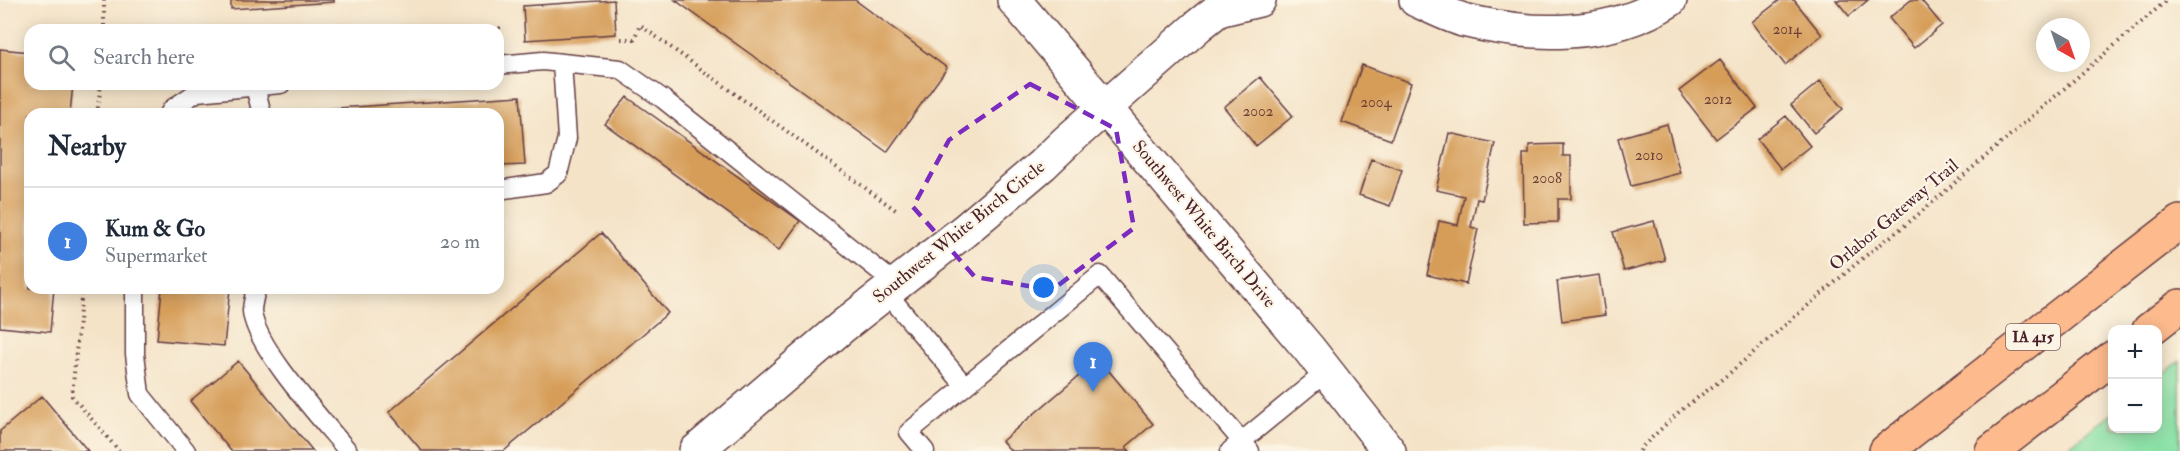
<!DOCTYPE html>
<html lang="en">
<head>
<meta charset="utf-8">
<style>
	body { margin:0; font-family:"IM FELL Double Pica",serif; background:#f2f2f3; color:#1f2937 }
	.controls { position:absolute; right:18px; bottom:18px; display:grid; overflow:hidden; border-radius:12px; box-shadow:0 3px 15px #0003 }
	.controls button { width:54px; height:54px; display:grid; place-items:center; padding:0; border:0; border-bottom:2px solid #e0e1e3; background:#fff; color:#1f2937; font:30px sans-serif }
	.compass { position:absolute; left:2036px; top:18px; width:54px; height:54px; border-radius:50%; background:#fff; box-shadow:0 3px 15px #0003; rotate:140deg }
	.you { position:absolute; left:1044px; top:288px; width:21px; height:21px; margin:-15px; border:4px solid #fff; border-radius:50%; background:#1a73e8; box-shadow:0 0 0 9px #1a73e833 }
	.badge { display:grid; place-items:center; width:39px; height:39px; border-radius:50%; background:#d1495b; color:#fff; font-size:20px; font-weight:700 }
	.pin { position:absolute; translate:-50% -50px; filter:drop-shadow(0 2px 3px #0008) }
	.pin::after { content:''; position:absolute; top:32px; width:21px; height:18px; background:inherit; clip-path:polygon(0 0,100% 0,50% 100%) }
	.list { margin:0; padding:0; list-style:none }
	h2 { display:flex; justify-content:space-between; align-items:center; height:78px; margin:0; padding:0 24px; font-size:26px }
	h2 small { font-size:20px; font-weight:400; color:#747a83 }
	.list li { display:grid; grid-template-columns:39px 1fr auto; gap:18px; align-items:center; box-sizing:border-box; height:108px; padding:0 24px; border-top:2px solid #e0e1e3 }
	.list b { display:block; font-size:22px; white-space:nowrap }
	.list p { margin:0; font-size:20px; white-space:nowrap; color:#747a83 }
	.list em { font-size:20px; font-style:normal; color:#747a83 }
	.icon { flex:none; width:33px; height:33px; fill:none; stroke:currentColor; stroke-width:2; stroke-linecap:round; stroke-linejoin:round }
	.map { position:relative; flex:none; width:2180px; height:451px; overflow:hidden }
	.search { position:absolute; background:#fff; box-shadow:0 3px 15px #0003; left:24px; top:24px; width:480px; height:66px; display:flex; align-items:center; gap:15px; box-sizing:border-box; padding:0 21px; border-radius:18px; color:#747a83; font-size:22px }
	.panel { position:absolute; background:#fff; box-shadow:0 3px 15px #0003; left:24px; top:108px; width:480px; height:186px; border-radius:18px }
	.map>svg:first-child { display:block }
</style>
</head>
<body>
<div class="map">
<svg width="2180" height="451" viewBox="0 0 2180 451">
	<rect width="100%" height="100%" fill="#fcf5e5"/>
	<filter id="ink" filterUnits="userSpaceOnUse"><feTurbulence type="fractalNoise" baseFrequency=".0167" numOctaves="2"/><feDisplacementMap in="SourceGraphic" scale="12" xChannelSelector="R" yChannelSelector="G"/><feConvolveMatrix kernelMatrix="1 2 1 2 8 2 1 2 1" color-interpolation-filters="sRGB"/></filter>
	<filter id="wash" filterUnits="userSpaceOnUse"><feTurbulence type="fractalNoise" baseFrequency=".008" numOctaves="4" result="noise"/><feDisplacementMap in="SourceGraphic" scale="24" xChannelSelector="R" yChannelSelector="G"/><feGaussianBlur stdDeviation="1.35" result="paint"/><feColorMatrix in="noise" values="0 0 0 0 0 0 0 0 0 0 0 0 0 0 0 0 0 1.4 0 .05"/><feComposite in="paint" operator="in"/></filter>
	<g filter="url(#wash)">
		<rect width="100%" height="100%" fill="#f4e3c7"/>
		<path fill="#88e1a5" stroke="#698068" stroke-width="1.5" d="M 2180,361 L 2180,451 L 2063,451 L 2112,413 L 2112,428 L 2158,428 L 2158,378 Z"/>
		<g id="blocks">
			<path fill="#d69d59" d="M 231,0 L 334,0 L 334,2 L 231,9 Z
				M 614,0 L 616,34 L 525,40 L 523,6 Z
				M 675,0 L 855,0 L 947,68 L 887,152 Z
				M 1780,0 L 1794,0 L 1822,35 L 1785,65 L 1752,22 Z
				M 1836,0 L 1868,0 L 1849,16 Z
				M 1911,0 L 1921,0 L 1942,25 L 1914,48 L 1889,18 Z
				M 0,49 L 30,52 L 30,84 L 73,84 L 70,114 L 30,114 L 30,288 L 54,288 L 50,332 L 0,327 Z
				M 1720,60 L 1757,108 L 1716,139 L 1679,91 Z
				M 1362,65 L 1411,83 L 1391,140 L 1342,122 Z
				M 1260,77 L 1293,116 L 1256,146 L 1224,107 Z
				M 1820,81 L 1843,109 L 1814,133 L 1791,105 Z
				M 520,96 L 525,165 L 498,166 L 498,114 L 307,114 L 307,110 Z
				M 627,97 L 800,221 L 779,250 L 605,124 Z
				M 1786,116 L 1810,146 L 1781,169 L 1757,139 Z
				M 1667,124 L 1680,173 L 1631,186 L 1618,138 Z
				M 1449,133 L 1495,143 L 1482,200 L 1477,199 L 1471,227 L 1478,229 L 1466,284 L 1427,275 L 1439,221 L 1458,225 L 1464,196 L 1436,190 Z
				M 1563,144 L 1563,156 L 1571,156 L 1571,199 L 1558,199 L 1558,222 L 1524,223 L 1523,154 L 1529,154 L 1529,145 Z
				M 1371,159 L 1402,170 L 1390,206 L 1359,195 Z
				M 1654,221 L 1665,260 L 1624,271 L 1613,232 Z
				M 601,233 L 668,313 L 504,451 L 422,451 L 389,412 Z
				M 1599,275 L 1605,315 L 1562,321 L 1557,281 Z
				M 162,288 L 230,288 L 224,346 L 157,340 Z
				M 1099,359 L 1153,424 L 1126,447 L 1130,451 L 1011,451 L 1002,441 Z
				M 238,361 L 313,451 L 231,451 L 190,401 Z
				M 42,396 L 88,451 L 0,451 L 0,431 Z"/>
		</g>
	</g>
	<g filter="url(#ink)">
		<use href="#blocks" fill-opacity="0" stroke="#643c42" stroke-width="1.5"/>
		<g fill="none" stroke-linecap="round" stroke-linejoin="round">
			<g stroke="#643c42" stroke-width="21">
				<path id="lane" d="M 498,65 L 543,61 L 620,69 L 663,99 L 896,284
					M 255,87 L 262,114
					M 169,114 L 172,109 L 197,92 L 281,84
					M 498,190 L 546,183 L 558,174 L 567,138 L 562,63
					M 135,288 L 135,354 L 140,394 L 186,451
					M 256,288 C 255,295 252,304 252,311 C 254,346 324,422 348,451
					M 886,292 L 965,386
					M 925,451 L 909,432 L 1100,275 L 1250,451
					M 1230,451 L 1326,372"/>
			</g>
			<g stroke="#643c42" stroke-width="36">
				<path id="street" d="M 1014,0 L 1309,349 L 1389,451
					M 1416,0 C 1431,7 1447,15 1463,20 C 1531,37 1609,39 1670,0
					M 696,451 L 843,326 L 964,231 L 1042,165 L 1066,142 L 1199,25 L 1218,10 L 1259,0"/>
			</g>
			<g stroke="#643c42" stroke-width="36">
				<path id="primary" d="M 2149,330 L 2180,306
					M 1886,451 L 2180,222
					M 1992,451 L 2112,358"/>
			</g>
			<path stroke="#643c42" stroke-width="4" stroke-dasharray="1.5 4.5" stroke-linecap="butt" d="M 104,0 L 104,30
				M 475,30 L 499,28 L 501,39
				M 621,39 L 634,39 L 640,25 L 897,211
				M 97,114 L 101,84
				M 82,288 L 72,396 L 119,451
				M 1640,451 L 1641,448 L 1680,411 L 1725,377 L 1863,258 L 1913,219 L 2167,0"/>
			<use href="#lane" stroke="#fff" stroke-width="18"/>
			<use href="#street" stroke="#fff" stroke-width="33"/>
			<use href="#primary" stroke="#fcba8d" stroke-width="33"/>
		</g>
	</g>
	<path fill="none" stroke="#7b2cbf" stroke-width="4.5" stroke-dasharray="12 8" stroke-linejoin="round" d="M 1030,84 L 1116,129 L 1134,228 L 1052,290 L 975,277 L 913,207 L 949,140 Z"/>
	<g text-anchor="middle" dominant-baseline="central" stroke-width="4.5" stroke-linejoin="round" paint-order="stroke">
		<g font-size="15" fill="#6d3e36">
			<text x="1787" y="29">2014</text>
			<text x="1718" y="99">2012</text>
			<text x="1376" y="102">2004</text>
			<text x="1258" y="111">2002</text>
			<text x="1649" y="155">2010</text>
			<text x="1547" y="178">2008</text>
		</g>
		<rect fill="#fcf5e5" stroke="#7f5f63" stroke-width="1.5" x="2006" y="324" width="54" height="26" rx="4.5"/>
		<g font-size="16" font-weight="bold" fill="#4a1f2b">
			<text x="2033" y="337">IA 415</text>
		</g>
		<g font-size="18" fill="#4a1f2b" stroke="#fcf5e5">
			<text transform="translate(1894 215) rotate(-40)">Orlabor Gateway Trail</text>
			<text transform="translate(1204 224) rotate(50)">Southwest White Birch Drive</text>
			<text transform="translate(959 232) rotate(-39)">Southwest White Birch Circle</text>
		</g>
	</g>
</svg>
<div class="controls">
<button>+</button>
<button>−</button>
</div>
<svg class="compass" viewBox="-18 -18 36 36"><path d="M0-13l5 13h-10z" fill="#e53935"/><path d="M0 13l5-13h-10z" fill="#747a83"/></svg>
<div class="you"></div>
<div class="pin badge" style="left:1093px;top:392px;background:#3f7fe0">1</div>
<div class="search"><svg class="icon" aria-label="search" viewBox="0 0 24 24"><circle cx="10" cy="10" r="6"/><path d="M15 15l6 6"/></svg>Search here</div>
<section class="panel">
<h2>Nearby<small></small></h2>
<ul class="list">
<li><span class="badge" style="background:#3f7fe0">1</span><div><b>Kum &amp; Go</b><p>Supermarket</p></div><em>20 m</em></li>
</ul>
</section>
</div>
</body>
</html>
